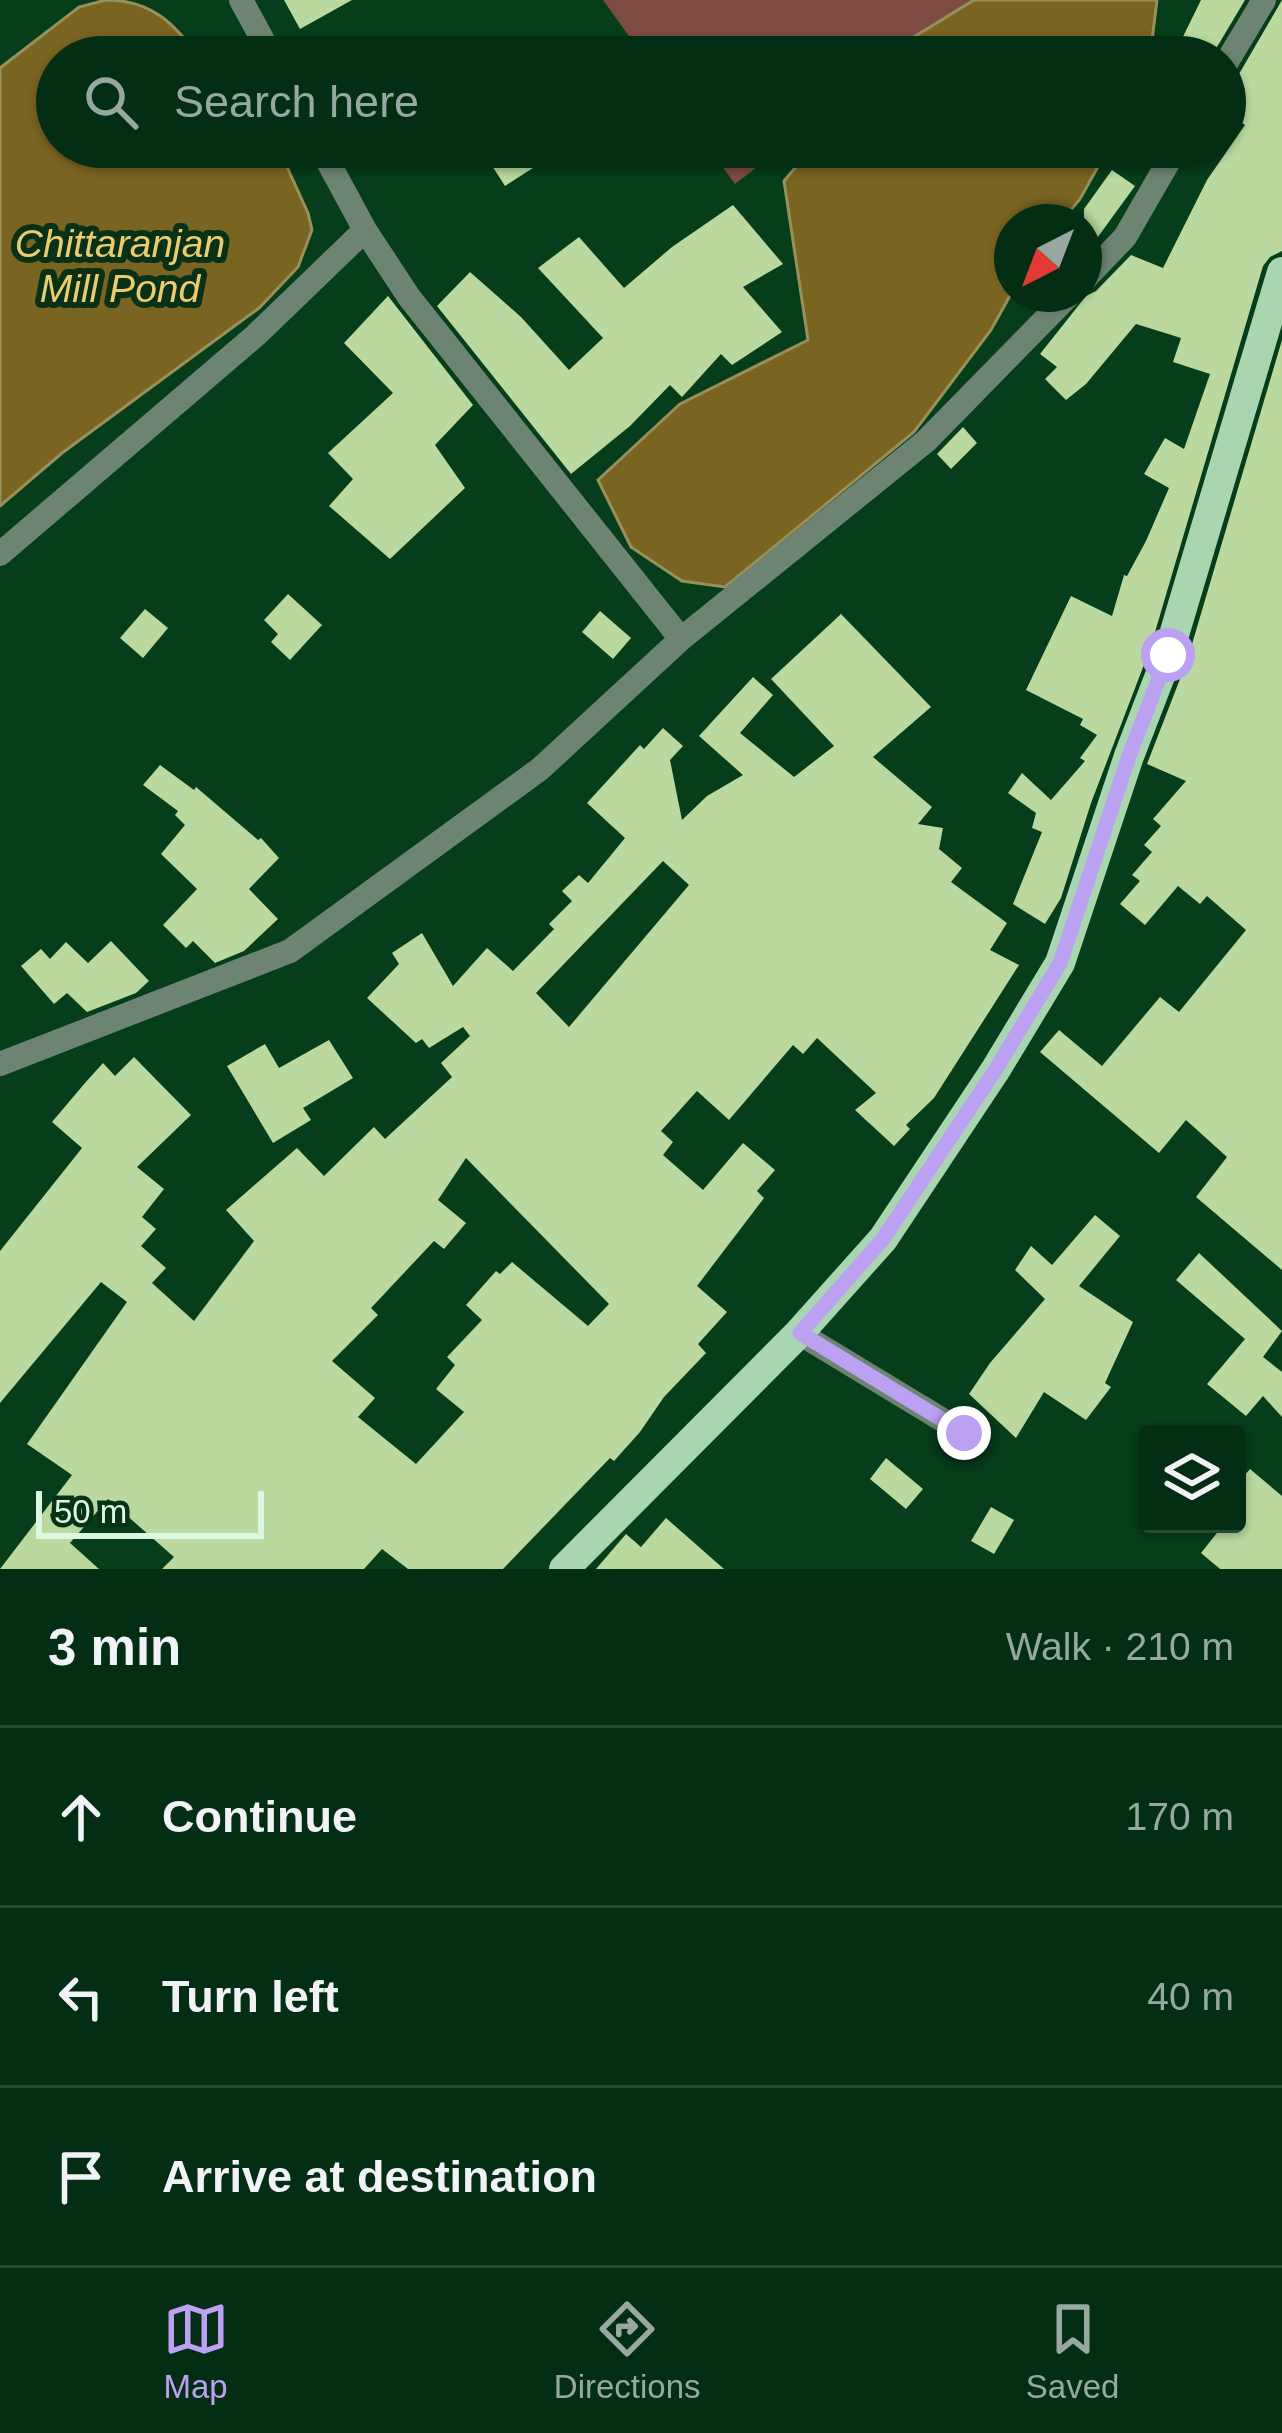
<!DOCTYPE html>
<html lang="en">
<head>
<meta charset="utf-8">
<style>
	body { margin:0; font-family:Helvetica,sans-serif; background:#0d361d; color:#f1f3f6 }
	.controls { position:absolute; right:36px; bottom:36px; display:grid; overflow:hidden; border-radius:12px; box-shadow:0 3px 9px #0004 }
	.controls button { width:108px; height:108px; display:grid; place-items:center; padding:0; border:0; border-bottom:3px solid #254a34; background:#042e14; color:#f1f3f6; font:60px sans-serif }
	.compass { position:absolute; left:994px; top:204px; width:108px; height:108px; border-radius:50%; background:#042e14; box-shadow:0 3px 9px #0004; rotate:222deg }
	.scale { position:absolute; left:36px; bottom:30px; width:228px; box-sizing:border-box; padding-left:12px; border:6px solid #dcf7e1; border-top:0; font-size:33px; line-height:42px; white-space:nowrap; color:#dcf7e1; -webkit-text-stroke:9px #093116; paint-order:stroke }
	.stop { position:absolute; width:36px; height:36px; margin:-27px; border:9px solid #bca0f2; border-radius:50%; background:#fff }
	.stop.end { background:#bca0f2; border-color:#fff; box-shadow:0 3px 12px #0008 }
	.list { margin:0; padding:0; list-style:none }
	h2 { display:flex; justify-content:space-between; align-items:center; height:156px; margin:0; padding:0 48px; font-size:51px }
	h2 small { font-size:39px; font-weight:400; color:#97a8a0 }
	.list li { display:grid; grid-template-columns:78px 1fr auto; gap:36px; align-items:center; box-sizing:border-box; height:180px; padding:0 48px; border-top:3px solid #254a34 }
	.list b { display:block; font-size:45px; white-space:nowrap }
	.list em { font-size:39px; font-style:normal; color:#97a8a0 }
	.icon { flex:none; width:66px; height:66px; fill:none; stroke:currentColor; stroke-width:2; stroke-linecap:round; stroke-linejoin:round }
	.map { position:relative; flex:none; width:1282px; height:1569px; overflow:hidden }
	.search { position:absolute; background:#042e14; box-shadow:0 3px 9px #0004; left:36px; right:36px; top:36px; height:132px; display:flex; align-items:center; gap:30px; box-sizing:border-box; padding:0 42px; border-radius:66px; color:#97a8a0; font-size:45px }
	.sheet { height:696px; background:#042e14 }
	nav { display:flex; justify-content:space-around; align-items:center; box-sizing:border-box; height:168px; border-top:3px solid #254a34; background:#042e14; font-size:33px; color:#97a8a0 }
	nav a { display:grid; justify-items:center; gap:6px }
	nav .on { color:#bca0f2 }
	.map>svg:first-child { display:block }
</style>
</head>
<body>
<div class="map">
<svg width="1282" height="1569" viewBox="0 0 1282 1569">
	<rect width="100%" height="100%" fill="#063d1a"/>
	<path fill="#7d4b42" d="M 603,0 L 974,0 L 900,57 L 644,57 Z
		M 708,147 L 783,147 L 735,184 Z"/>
	<path fill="#7a6422" stroke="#97905b" stroke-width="3" d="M 106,0 C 151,0 174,23 199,57 L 57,57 L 57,147 L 271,147 L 287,167 L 308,213 L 312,230 L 298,267 L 259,308 L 62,453 L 0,506 L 0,68 L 79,7 Z
		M 974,0 L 1157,0 L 1150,57 L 889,57 L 896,48 Z
		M 813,147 L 1109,147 L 1080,199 L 1061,222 L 1012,222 L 1012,292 L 991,330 L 914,432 L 725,587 L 682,581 L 631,547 L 598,480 L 680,404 L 808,340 L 784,181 Z"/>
	<path fill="#bbd89f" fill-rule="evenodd" d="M 284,0 L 352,0 L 300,29 Z
		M 1201,0 L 1245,0 L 1211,57 L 1173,57 Z
		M 1282,0 L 1282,251 L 1270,257 L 1263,266 L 1150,649 L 1091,803 L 1061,898 L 1045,924 L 1013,904 L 1042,832 L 1032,828 L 1036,813 L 1008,793 L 1022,773 L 1051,800 L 1085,761 L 1080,758 L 1097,735 L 1080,725 L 1083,719 L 1026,690 L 1071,596 L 1112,616 L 1124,575 L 1127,576 L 1146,541 L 1169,488 L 1144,474 L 1165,438 L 1184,449 L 1210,374 L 1173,362 L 1181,338 L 1136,324 L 1086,384 L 1066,400 L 1045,379 L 1057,367 L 1040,354 L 1086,296 L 1096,291 L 1131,255 L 1163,268 L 1207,180 L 1245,125 L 1225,111 L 1225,88 L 1239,74 Z
		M 480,147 L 525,147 L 536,166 L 505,186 Z
		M 1112,170 L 1135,186 L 1084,256 L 1084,209 Z
		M 733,205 L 783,264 L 743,287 L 782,332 L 732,365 L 721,354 L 682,397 L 670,385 L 630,426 L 571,474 L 437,306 L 470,272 L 521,317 L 569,370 L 603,338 L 538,268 L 579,237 L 624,288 L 672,247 Z
		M 388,296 L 473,405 L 435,445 L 465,488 L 390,559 L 329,506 L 353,479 L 328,453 L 393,393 L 344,343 Z
		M 1282,340 L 1282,1270 L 1196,1197 L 1227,1157 L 1186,1120 L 1159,1153 L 1040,1052 L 1059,1030 L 1102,1066 L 1160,997 L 1179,1012 L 1246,930 L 1207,896 L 1200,904 L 1178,886 L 1145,925 L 1120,904 L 1140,881 L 1132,875 L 1152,852 L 1144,845 L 1161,826 L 1153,819 L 1186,781 L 1147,764 L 1187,661 Z
		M 963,427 L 977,443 L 951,469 L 937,454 Z
		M 288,594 L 322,625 L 290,660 L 271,642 L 278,634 L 264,620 Z
		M 145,609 L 168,628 L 143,658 L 120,638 Z
		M 600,611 L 631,638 L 613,659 L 582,632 Z
		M 841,614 L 931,707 L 873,757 L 932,807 L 918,824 L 943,828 L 939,849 L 962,868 L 951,882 L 1007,923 L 990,950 L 1019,965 L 934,1098 L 906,1125 L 910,1129 L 894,1146 L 855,1110 L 876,1093 L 817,1038 L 803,1054 L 793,1045 L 729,1120 L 697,1091 L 661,1131 L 673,1142 L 663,1155 L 703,1190 L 743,1143 L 775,1170 L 757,1191 L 764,1198 L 697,1286 L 727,1312 L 698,1344 L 706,1353 L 664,1397 L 640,1432 L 614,1461 L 610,1458 L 503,1569 L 408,1569 L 382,1549 L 364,1569 L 162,1569 L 174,1557 L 108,1499 L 70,1543 L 99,1569 L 0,1569 L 72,1475 L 27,1444 L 127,1302 L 101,1282 L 0,1403 L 0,1251 L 82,1148 L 52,1122 L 85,1083 L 103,1063 L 115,1076 L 134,1057 L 191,1115 L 137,1167 L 164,1189 L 142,1217 L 156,1229 L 141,1246 L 166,1268 L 152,1283 L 194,1321 L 254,1241 L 226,1210 L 297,1148 L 324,1176 L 374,1127 L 385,1139 L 452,1077 L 441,1063 L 470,1036 L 463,1027 L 429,1048 L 422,1039 L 416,1043 L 367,998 L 399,964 L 392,953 L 422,933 L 453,986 L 487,948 L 513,971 L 554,929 L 549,924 L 572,901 L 562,891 L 579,875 L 588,883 L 625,838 L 587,803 L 640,745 L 644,749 L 663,728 L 683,746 L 670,760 L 682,820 L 707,796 L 743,775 L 699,736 L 753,677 L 773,695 L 740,733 L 794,777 L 834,746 L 771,679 ZM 663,861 L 689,885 L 569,1027 L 536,993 ZM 466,1158 L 609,1304 L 588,1326 L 512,1262 L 500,1274 L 496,1271 L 466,1305 L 482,1320 L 447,1357 L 455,1365 L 436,1389 L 464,1412 L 416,1464 L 358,1417 L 375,1398 L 332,1361 L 378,1315 L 371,1308 L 434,1241 L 444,1249 L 466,1223 L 438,1200 Z
		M 160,765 L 194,790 L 196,787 L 258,840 L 261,838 L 279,858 L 249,889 L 278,919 L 244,951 L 215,963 L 193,941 L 186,948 L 163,925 L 197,889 L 161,854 L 185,825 L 175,815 L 178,811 L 143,785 Z
		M 111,941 L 149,981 L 136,993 L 87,1012 L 67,993 L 54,1004 L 21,966 L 41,949 L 50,959 L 66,942 L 88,963 Z
		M 329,1040 L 353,1078 L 303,1108 L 311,1120 L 273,1143 L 227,1066 L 265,1044 L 279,1068 Z
		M 1095,1215 L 1120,1236 L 1079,1286 L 1133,1322 L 1105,1383 L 1111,1387 L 1086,1420 L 1044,1392 L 1016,1438 L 969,1394 L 990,1363 L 1045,1299 L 1015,1270 L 1031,1246 L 1052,1265 Z
		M 1199,1253 L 1282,1331 L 1263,1357 L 1282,1372 L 1282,1417 L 1263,1396 L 1246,1416 L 1207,1384 L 1245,1339 L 1176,1280 Z
		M 886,1458 L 923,1489 L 906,1509 L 870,1479 Z
		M 1250,1469 L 1282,1496 L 1282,1569 L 1220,1569 L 1201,1553 L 1224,1524 L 1237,1524 L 1237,1484 Z
		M 991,1507 L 1014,1520 L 994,1554 L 971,1541 Z
		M 666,1518 L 724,1569 L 596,1569 L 626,1534 L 641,1547 Z"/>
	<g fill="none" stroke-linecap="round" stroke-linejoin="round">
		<path stroke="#6e8472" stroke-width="24" d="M 241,0 L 272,57
			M 1225,65 L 1264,0
			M 320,147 L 365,230 L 409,297 L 681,639 L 926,441 L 1070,294
			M 1084,280 L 1125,237 L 1177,147
			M 0,554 L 256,335 L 365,230
			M 0,1064 L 290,951 L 540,769 L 681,639
			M 799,1333 L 964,1433"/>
		<path stroke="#a9d6b0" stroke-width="30" d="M 564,1569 L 799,1333 L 883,1239 L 996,1069 L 1060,963 L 1129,756 L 1168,655 L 1282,272"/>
	</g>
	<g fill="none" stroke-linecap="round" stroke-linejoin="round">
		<path stroke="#bca0f2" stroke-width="15" d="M 964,1433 L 800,1333 L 883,1239 L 996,1069 L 1060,963 L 1129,756 L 1168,655"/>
	</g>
	<g text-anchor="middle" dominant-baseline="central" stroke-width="12" stroke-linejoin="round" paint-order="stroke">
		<g font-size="39" font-style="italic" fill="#edcc6f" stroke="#093116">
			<text x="120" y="243">Chittaranjan<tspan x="120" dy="45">Mill Pond</tspan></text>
		</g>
	</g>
</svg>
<div class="controls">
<button><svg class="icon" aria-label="layers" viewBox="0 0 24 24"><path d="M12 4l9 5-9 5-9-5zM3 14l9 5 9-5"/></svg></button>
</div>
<svg class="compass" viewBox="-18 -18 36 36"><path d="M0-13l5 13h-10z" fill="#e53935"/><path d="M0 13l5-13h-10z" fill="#97a8a0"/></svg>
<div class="scale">50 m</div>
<div class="stop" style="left:1168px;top:655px"></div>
<div class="stop end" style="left:964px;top:1433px"></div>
<div class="search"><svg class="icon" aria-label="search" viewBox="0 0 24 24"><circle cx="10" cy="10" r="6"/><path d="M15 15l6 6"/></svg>Search here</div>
</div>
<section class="sheet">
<h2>3 min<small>Walk · 210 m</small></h2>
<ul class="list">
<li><svg class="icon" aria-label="ahead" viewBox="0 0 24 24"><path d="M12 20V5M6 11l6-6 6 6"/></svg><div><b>Continue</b></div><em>170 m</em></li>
<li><svg class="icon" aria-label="left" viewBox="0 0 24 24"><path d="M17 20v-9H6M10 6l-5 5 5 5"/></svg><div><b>Turn left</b></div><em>40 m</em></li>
<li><svg class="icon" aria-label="arrive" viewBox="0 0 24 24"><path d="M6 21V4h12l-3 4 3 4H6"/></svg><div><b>Arrive at destination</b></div></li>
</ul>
</section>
<nav>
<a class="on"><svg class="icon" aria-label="map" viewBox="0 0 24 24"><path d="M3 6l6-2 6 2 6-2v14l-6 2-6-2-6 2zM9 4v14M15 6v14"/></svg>Map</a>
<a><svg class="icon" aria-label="directions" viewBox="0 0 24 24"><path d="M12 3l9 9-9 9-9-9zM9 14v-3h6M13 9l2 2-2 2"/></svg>Directions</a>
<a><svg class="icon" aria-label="saved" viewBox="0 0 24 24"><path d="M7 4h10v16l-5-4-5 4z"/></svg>Saved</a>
</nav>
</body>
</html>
